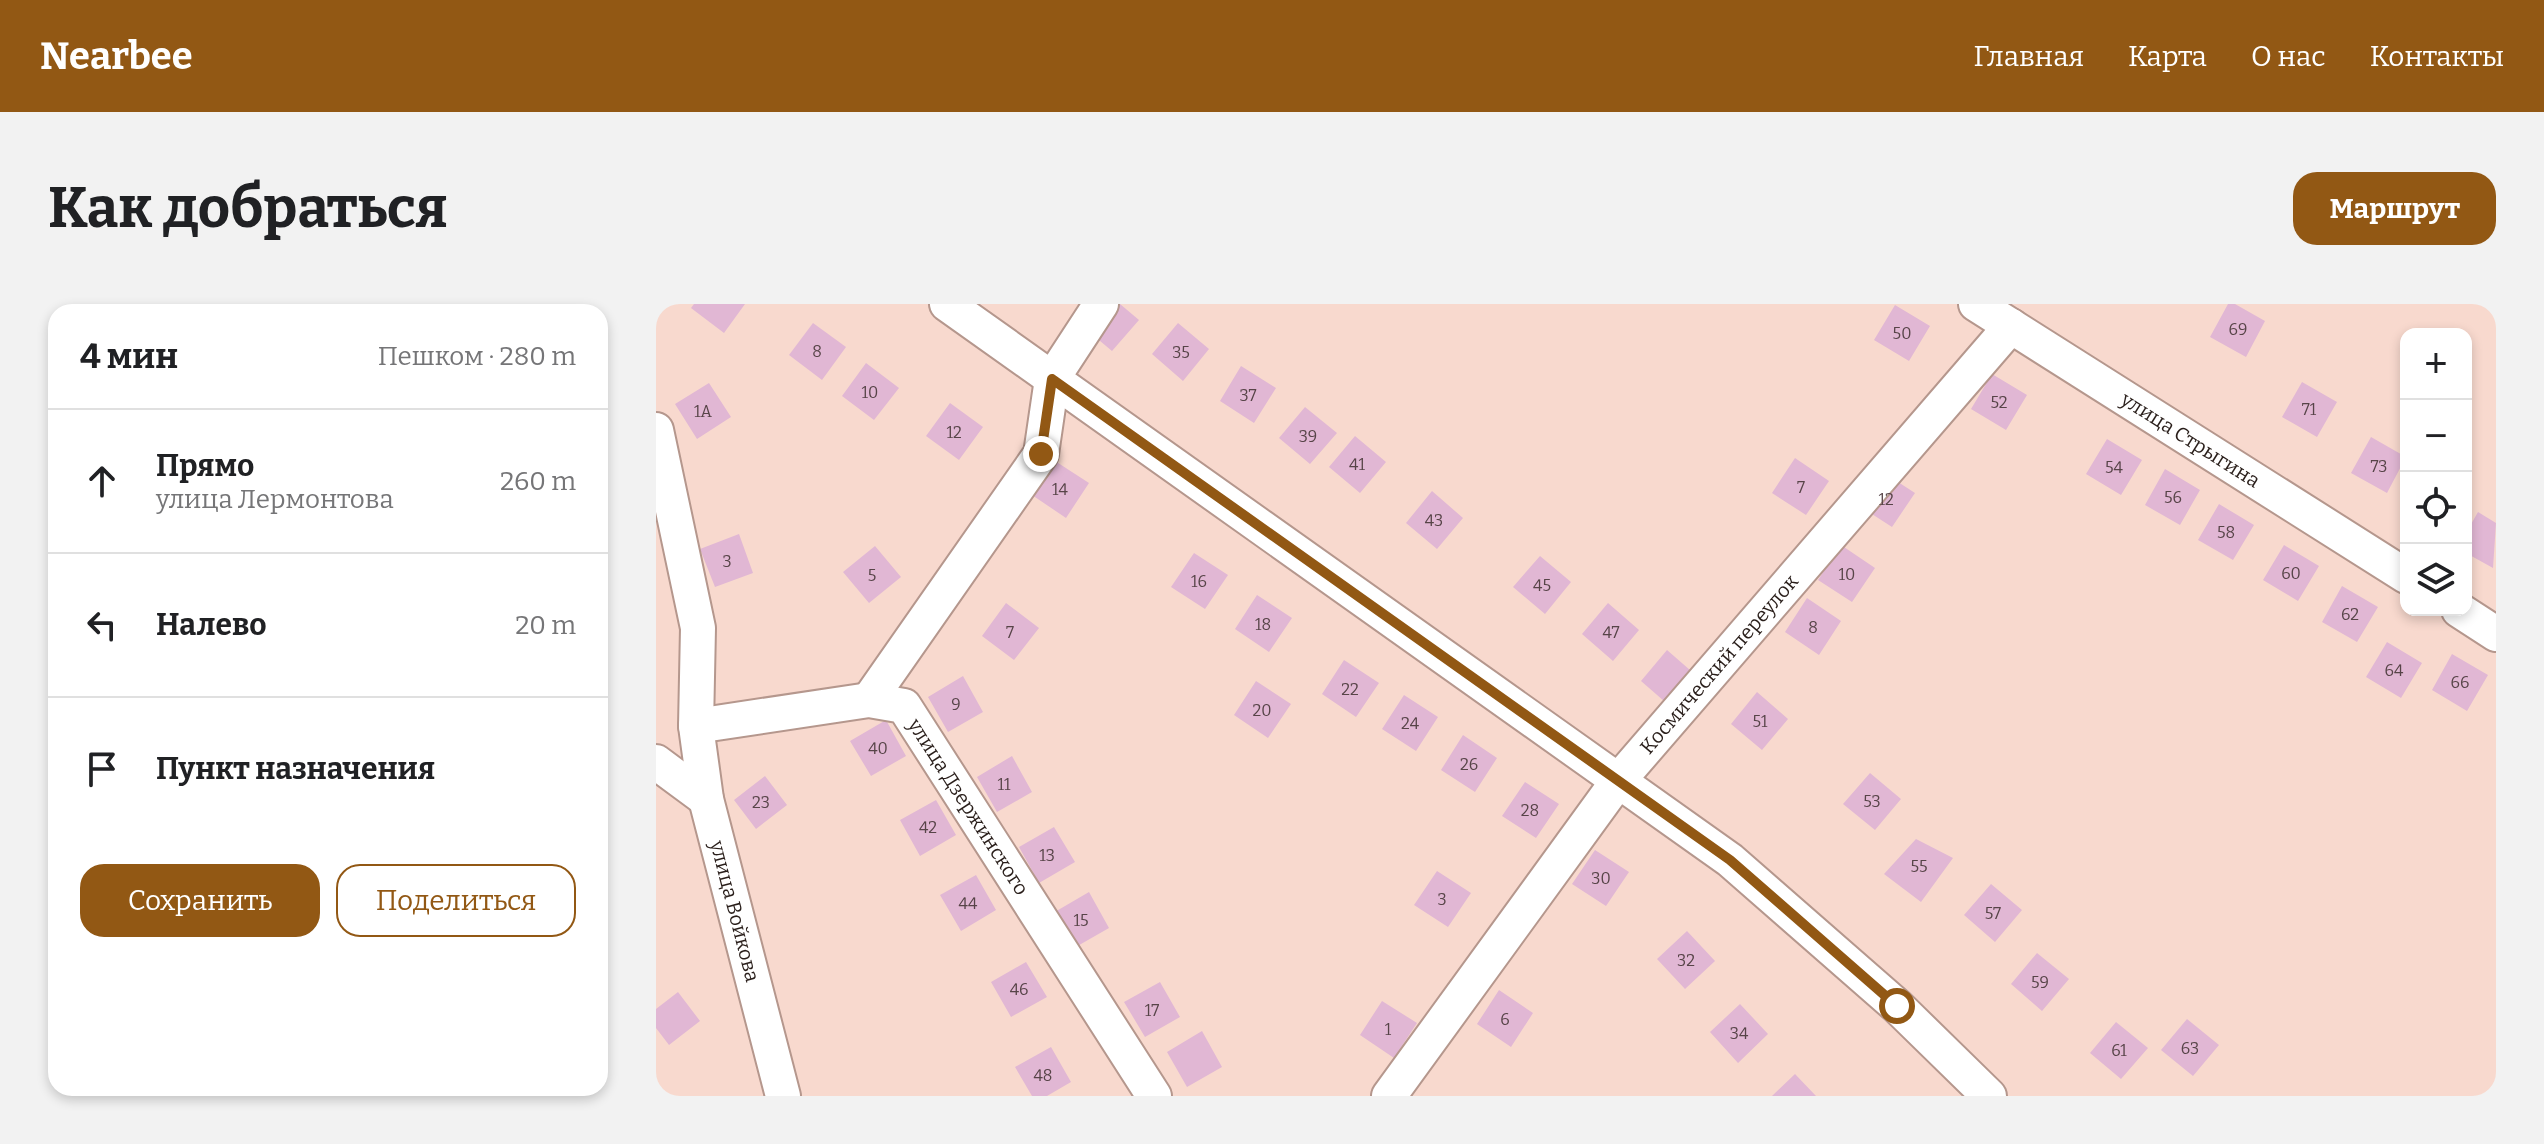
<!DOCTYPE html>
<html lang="ru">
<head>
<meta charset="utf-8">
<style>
	body { margin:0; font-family:Bitter,serif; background:#f2f2f2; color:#202124 }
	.controls { position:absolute; right:24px; top:24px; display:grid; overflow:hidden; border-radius:16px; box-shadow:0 4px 12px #0003 }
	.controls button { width:72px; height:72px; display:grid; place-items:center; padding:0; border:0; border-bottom:2px solid #e0e0e0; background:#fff; color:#202124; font:40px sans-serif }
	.stop { position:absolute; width:24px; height:24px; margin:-18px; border:6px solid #925814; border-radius:50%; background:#fff }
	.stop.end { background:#925814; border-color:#fff; box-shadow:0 2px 8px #0008 }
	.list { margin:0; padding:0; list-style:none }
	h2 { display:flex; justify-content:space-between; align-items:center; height:104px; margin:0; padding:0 32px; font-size:34px }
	h2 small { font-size:26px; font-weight:400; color:#757577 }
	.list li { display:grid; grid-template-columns:52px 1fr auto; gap:24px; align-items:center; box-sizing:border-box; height:144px; padding:0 32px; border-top:2px solid #e0e0e0 }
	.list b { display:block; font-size:30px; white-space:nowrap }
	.list p { margin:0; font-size:26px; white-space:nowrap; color:#757577 }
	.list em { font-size:26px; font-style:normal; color:#757577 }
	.actions { display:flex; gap:16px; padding:24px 32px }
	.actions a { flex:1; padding:18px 0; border:2px solid #925814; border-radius:24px; text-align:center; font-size:28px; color:#925814 }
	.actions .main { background:#925814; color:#fff }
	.icon { flex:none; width:44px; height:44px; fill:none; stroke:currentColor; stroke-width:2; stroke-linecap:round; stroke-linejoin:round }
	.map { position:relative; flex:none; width:1840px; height:792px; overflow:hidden; border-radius:24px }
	header { display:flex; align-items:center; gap:48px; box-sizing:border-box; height:112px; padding:0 40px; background:#925814; color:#fff }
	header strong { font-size:38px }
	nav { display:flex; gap:44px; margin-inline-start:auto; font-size:28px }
	.intro { display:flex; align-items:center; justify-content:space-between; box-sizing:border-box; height:192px; padding:0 48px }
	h1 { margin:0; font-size:56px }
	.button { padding:20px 36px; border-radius:24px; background:#925814; color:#fff; font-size:28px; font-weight:700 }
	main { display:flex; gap:48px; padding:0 48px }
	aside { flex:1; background:#fff; border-radius:24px; box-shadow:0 4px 12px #0003 }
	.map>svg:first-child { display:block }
</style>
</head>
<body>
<header>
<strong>Nearbee</strong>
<nav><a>Главная</a><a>Карта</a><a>О нас</a><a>Контакты</a></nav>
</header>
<div class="intro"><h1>Как добраться</h1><a class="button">Маршрут</a></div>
<main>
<aside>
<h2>4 мин<small>Пешком · 280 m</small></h2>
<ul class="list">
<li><svg class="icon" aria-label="ahead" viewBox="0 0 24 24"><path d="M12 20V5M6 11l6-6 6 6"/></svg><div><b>Прямо</b><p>улица Лермонтова</p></div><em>260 m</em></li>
<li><svg class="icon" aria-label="left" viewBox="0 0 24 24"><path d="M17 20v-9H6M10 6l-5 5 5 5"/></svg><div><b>Налево</b></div><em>20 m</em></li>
<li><svg class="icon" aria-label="arrive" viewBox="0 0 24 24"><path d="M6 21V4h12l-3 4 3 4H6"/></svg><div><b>Пункт назначения</b></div></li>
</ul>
<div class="actions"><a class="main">Сохранить</a><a>Поделиться</a></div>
</aside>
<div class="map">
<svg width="1840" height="792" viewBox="0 0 1840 792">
	<rect width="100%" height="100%" fill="#f8d9ce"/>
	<path fill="#e1b7d4" d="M 38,0 L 89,0 L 68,29 L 35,4 Z
		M 443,0 L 464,0 L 483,16 L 456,47 L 425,21 Z
		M 1572,0 L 1579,0 L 1609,17 L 1590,53 L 1554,33 Z
		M 1239,1 L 1274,22 L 1253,57 L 1218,36 Z
		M 157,19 L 190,43 L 166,76 L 133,51 Z
		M 522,19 L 553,45 L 527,77 L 496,50 Z
		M 210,59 L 243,84 L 218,116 L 186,92 Z
		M 585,62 L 620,84 L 598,119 L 564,97 Z
		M 1336,70 L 1371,91 L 1350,126 L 1315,105 Z
		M 1646,78 L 1681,98 L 1661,133 L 1626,113 Z
		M 53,79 L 75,113 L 41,135 L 19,100 Z
		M 294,99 L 327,123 L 303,156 L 270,132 Z
		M 649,103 L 681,129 L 654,160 L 623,134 Z
		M 699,132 L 730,158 L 704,189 L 673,163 Z
		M 1715,133 L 1750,153 L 1731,189 L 1695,169 Z
		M 1451,135 L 1486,156 L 1465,191 L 1430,170 Z
		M 1139,154 L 1173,177 L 1150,211 L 1116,189 Z
		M 399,157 L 433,179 L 410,214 L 376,191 Z
		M 1509,165 L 1544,186 L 1524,221 L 1489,201 Z
		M 1225,167 L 1259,189 L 1236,223 L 1202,201 Z
		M 776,187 L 807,214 L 781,245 L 750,219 Z
		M 1563,200 L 1598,221 L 1577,256 L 1542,236 Z
		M 1822,208 L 1840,219 L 1837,264 L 1810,249 L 1810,229 Z
		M 83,230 L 97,269 L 59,283 L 44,245 Z
		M 1185,241 L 1219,264 L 1196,298 L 1162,276 Z
		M 1628,241 L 1663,262 L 1642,297 L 1607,276 Z
		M 219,242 L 245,273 L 213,299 L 187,268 Z
		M 538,249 L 572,271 L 549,305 L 515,283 Z
		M 884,252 L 915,278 L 889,310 L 857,283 Z
		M 1686,282 L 1722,303 L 1701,338 L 1666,318 Z
		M 601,291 L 636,314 L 613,348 L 579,325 Z
		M 1151,294 L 1185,317 L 1163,351 L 1129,328 Z
		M 350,299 L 383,324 L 358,356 L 326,332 Z
		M 952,299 L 983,326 L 957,357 L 926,330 Z
		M 1731,338 L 1766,359 L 1745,394 L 1710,373 Z
		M 1011,346 L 1042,373 L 1016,404 L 985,377 Z
		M 1796,350 L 1832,371 L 1811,407 L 1776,386 Z
		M 688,356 L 723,379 L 700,413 L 666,390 Z
		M 307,372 L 327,408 L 292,428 L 272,393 Z
		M 600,377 L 635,400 L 612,434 L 578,411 Z
		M 1101,388 L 1132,415 L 1106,446 L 1075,420 Z
		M 748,391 L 782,413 L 760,447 L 726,425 Z
		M 230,416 L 250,452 L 215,472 L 194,437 Z
		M 807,431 L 841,454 L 819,488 L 785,466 Z
		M 356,452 L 376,488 L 341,508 L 321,473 Z
		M 1214,469 L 1245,495 L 1219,526 L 1187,500 Z
		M 109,472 L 131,501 L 100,525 L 78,496 Z
		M 869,478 L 903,500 L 880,534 L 846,512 Z
		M 280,496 L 300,531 L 264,552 L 244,516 Z
		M 398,523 L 419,558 L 383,579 L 363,543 Z
		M 1260,535 L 1297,554 L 1265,598 L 1228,570 Z
		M 939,546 L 973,568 L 950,602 L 916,580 Z
		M 781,567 L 815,589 L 792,623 L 758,601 Z
		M 320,571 L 340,606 L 305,627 L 284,591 Z
		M 1335,580 L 1366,606 L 1339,638 L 1308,611 Z
		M 433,588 L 453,624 L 418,644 L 397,609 Z
		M 1031,627 L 1059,657 L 1029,685 L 1001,655 Z
		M 1381,649 L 1413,675 L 1386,707 L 1355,680 Z
		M 370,658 L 391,693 L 355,713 L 335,678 Z
		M 504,678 L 524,713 L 489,733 L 468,698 Z
		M 843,686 L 877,709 L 855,743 L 821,720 Z
		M 22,688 L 44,717 L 13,741 L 0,724 L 0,705 Z
		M 726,697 L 761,719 L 738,754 L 704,731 Z
		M 1084,700 L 1112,730 L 1082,759 L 1054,728 Z
		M 1531,715 L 1563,741 L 1537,772 L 1505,746 Z
		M 1460,718 L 1492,744 L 1465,775 L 1434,749 Z
		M 546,727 L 566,763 L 531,783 L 511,748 Z
		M 395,743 L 415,778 L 391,792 L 376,792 L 359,763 Z
		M 1139,770 L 1160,792 L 1116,792 Z"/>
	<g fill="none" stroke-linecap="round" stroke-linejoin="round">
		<g stroke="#b5978d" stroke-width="38">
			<g id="minor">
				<path d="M 291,0 L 1074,556 L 1241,702 L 1333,792"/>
				<path id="s1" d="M 1320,0 L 1750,272"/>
				<path id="s2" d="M 0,126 L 42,324 L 40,422 L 50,495 L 127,792"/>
				<path d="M 1803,306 L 1840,330"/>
				<path d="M 213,396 L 385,150 L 396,75 L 445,0"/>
				<path id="s3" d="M 40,422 L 213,396 L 248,402 L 498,792"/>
				<path d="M 0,458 L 50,495"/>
				<path id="s4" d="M 733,792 L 962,477 L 1355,22"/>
			</g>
		</g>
		<use href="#minor" stroke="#fff" stroke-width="34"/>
	</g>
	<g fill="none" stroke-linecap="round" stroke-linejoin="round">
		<path stroke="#925814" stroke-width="10" d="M 385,150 L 396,75 L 1074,556 L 1241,702"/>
	</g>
	<g text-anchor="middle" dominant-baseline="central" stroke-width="7" stroke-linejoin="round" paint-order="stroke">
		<g font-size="16" fill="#574448">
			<text x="1582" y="25">69</text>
			<text x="1246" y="29">50</text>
			<text x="161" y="47">8</text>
			<text x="525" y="48">35</text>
			<text x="214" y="88">10</text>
			<text x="592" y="91">37</text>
			<text x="1343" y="98">52</text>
			<text x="1653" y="105">71</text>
			<text x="47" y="107">1А</text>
			<text x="298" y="128">12</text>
			<text x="652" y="132">39</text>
			<text x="701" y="160">41</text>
			<text x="1723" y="162">73</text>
			<text x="1458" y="163">54</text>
			<text x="1145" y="183">7</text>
			<text x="404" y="185">14</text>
			<text x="1517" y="193">56</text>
			<text x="1230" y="195">12</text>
			<text x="778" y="216">43</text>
			<text x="1570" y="228">58</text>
			<text x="71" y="257">3</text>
			<text x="1635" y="269">60</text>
			<text x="1191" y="270">10</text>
			<text x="216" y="271">5</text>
			<text x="543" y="277">16</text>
			<text x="886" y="281">45</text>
			<text x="1694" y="310">62</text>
			<text x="607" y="320">18</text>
			<text x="1157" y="323">8</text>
			<text x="354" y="328">7</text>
			<text x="955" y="328">47</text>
			<text x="1738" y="366">64</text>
			<text x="1804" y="378">66</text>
			<text x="694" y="385">22</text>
			<text x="300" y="400">9</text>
			<text x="606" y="406">20</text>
			<text x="1104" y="417">51</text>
			<text x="754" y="419">24</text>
			<text x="222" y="444">40</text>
			<text x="813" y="460">26</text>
			<text x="348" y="480">11</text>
			<text x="1216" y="497">53</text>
			<text x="105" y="498">23</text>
			<text x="874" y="506">28</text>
			<text x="272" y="523">42</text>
			<text x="391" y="551">13</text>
			<text x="1263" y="562">55</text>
			<text x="945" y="574">30</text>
			<text x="786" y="595">3</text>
			<text x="312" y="599">44</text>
			<text x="1337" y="609">57</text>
			<text x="425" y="616">15</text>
			<text x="1030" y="656">32</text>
			<text x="1384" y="678">59</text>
			<text x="363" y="685">46</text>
			<text x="496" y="706">17</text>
			<text x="849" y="715">6</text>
			<text x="732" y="725">1</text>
			<text x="1083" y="729">34</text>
			<text x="1534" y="744">63</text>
			<text x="1463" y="746">61</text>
			<text x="387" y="771">48</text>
		</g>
		<g font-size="20" fill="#291e1a" stroke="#fce9e2">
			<text stroke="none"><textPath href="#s1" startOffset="254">улица Стрыгина</textPath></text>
			<text stroke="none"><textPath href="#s4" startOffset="544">Космический переулок</textPath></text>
			<text stroke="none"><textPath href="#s3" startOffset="330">улица Дзержинского</textPath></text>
			<text stroke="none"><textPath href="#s2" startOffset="490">улица Войкова</textPath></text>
		</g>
	</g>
</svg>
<div class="controls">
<button>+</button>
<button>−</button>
<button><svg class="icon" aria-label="locate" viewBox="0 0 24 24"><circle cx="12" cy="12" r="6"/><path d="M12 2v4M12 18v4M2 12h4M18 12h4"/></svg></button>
<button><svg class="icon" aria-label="layers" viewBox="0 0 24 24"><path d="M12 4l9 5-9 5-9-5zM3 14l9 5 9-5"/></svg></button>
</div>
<div class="stop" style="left:1241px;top:702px"></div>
<div class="stop end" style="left:385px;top:150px"></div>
</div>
</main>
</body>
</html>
